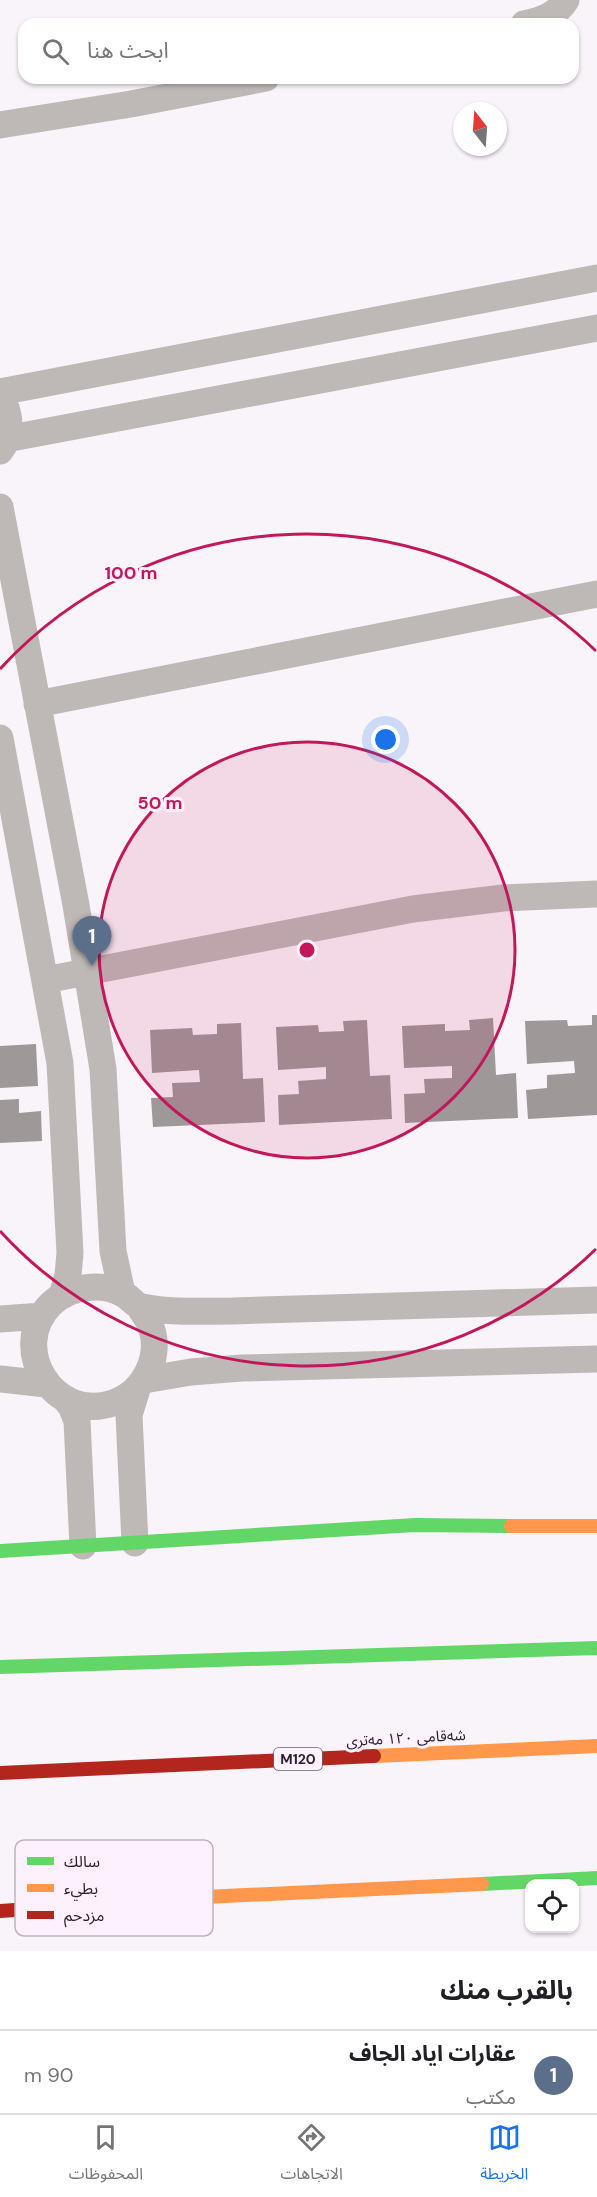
<!DOCTYPE html>
<html lang="ar">
<head>
<meta charset="utf-8">
<style>
	body { margin:0; font-family:"DM Sans","Noto Sans Arabic",sans-serif; background:#f2f2f2; color:#202124; direction:rtl }
	.controls { position:absolute; right:18px; bottom:18px; display:grid; overflow:hidden; border-radius:12px; box-shadow:0 2px 4px #0004 }
	.controls button { width:54px; height:54px; display:grid; place-items:center; padding:0; border:0; border-bottom:2px solid #e0e0e0; background:#fff; color:#202124; font:30px sans-serif }
	.compass { position:absolute; left:453px; top:102px; width:54px; height:54px; border-radius:50%; background:#fff; box-shadow:0 2px 4px #0004; rotate:343deg }
	.you { position:absolute; left:386px; top:740px; width:21px; height:21px; margin:-15px; border:4px solid #fff; border-radius:50%; background:#1a73e8; box-shadow:0 0 0 9px #1a73e833 }
	.badge { display:grid; place-items:center; width:39px; height:39px; border-radius:50%; background:#1a73e8; color:#fff; font-size:20px; font-weight:700 }
	.pin { position:absolute; translate:-50% -50px; filter:drop-shadow(0 2px 3px #0008) }
	.pin::after { content:''; position:absolute; top:32px; width:21px; height:18px; background:inherit; clip-path:polygon(0 0,100% 0,50% 100%) }
	.list { margin:0; padding:0; list-style:none }
	h2 { display:flex; justify-content:space-between; align-items:center; height:78px; margin:0; padding:0 24px; font-size:26px }
	h2 small { font-size:20px; font-weight:400; color:#757577 }
	.list li { display:grid; grid-template-columns:39px 1fr auto; gap:18px; align-items:center; box-sizing:border-box; height:84px; padding:0 24px; border-top:2px solid #e0e0e0 }
	.list b { display:block; font-size:22px; white-space:nowrap }
	.list p { margin:0; font-size:20px; white-space:nowrap; color:#757577 }
	.list em { font-size:20px; font-style:normal; color:#757577 }
	.icon { flex:none; width:33px; height:33px; fill:none; stroke:currentColor; stroke-width:2; stroke-linecap:round; stroke-linejoin:round }
	.map { position:relative; flex:none; width:597px; height:1951px; overflow:hidden; direction:ltr }
	.search { position:absolute; background:#fff; box-shadow:0 2px 4px #0004; left:18px; right:18px; top:18px; height:66px; display:flex; align-items:center; gap:15px; box-sizing:border-box; padding:0 21px; border-radius:18px; color:#757577; font-size:22px }
	.sheet { height:162px; background:#fff }
	nav { display:flex; justify-content:space-around; align-items:center; box-sizing:border-box; height:84px; border-top:2px solid #e0e0e0; background:#fff; font-size:16px; color:#757577 }
	nav a { display:grid; justify-items:center; gap:3px }
	nav .on { color:#1a73e8 }
	.map>svg:first-child { display:block }
</style>
</head>
<body>
<div class="map">
<svg width="597" height="1951" viewBox="0 0 597 1951">
	<rect width="100%" height="100%" fill="#f9f4f9"/>
	<path fill="#9f9899" d="M 592,1015 L 597,1015 L 597,1115 L 528,1119 L 526,1090 L 547,1088 L 547,1075 L 575,1073 L 574,1061 L 527,1064 L 525,1021 L 567,1020 L 568,1026 L 592,1025 Z
		M 493,1018 L 496,1075 L 516,1073 L 518,1118 L 405,1123 L 404,1094 L 425,1093 L 424,1079 L 452,1078 L 452,1066 L 404,1068 L 402,1026 L 445,1024 L 445,1031 L 470,1030 L 469,1020 Z
		M 367,1020 L 370,1076 L 390,1075 L 392,1119 L 279,1125 L 278,1095 L 299,1094 L 298,1081 L 326,1079 L 326,1067 L 278,1070 L 276,1027 L 318,1025 L 319,1032 L 344,1031 L 343,1021 Z
		M 241,1023 L 243,1079 L 263,1078 L 265,1122 L 153,1127 L 151,1098 L 173,1097 L 172,1083 L 200,1082 L 199,1070 L 152,1073 L 150,1030 L 192,1028 L 193,1035 L 217,1034 L 217,1024 Z
		M 36,1044 L 38,1086 L 0,1088 L 0,1046 Z
		M 19,1099 L 19,1113 L 41,1111 L 42,1141 L 0,1143 L 0,1100 Z"/>
	<g fill="none" stroke-linecap="round" stroke-linejoin="round">
		<path stroke="#beb9b7" stroke-width="27" d="M 524,24 C 541,20 556,16 566,0
			M 0,125 L 131,104 L 266,78
			M 0,392 L 597,278
			M 0,397 C 11,412 13,435 0,451
			M 6,439 L 597,328
			M 0,507 L 76,905 L 103,1069 L 113,1251 L 122,1293
			M 37,704 L 597,594
			M 0,738 L 60,1063 L 70,1253 L 68,1275 L 62,1296
			M 45,980 L 413,909 L 503,898 L 597,894
			M 139,1306 C 142,1311 146,1317 149,1322 C 164,1354 145,1392 113,1403 C 54,1423 7,1348 51,1304 C 69,1287 101,1281 123,1294 C 130,1297 134,1305 142,1307 C 171,1313 203,1311 233,1311 L 597,1300
			M 0,1319 L 42,1316
			M 0,1379 L 46,1384
			M 144,1380 L 191,1372 L 242,1368 L 597,1359
			M 66,1400 L 71,1406 L 77,1421 L 83,1546
			M 135,1543 L 129,1415 L 137,1389"/>
		<path stroke="#63d668" stroke-width="14" d="M 0,1551 L 415,1525 L 511,1526
			M 0,1667 L 597,1648
			M 482,1884 L 597,1878"/>
		<path stroke="#ff974d" stroke-width="14" d="M 511,1526 L 597,1526
			M 374,1756 L 597,1746
			M 204,1897 L 482,1884"/>
		<path stroke="#b3261e" stroke-width="14" d="M 0,1773 L 374,1756
			M 0,1911 L 204,1897"/>
	</g>
	<circle cx="307" cy="950" r="208" fill="#c2185b" fill-opacity=".12"/>
	<g fill="none" stroke="#c2185b" stroke-width="3">
		<circle cx="307" cy="950" r="208"/>
		<path d="M596 1249A416 416 0 0 1 0 1231M0 669A416 416 0 0 1 596 651"/>
	</g>
	<g text-anchor="middle" dominant-baseline="central" stroke-width="6" stroke-linejoin="round" paint-order="stroke">
		<rect fill="#fcf1fc" stroke="#685e68" stroke-width="1.5" x="274" y="1748" width="48" height="22" rx="4.5"/>
		<g font-size="14" font-weight="bold" fill="#291f29">
			<text x="298" y="1759">M120</text>
		</g>
		<g font-size="15" fill="#291f29" stroke="#fcf1fc">
			<text transform="translate(406 1738) rotate(-3)">شەقامی ١٢٠ مەتری</text>
		</g>
	</g>
	<rect x="15" y="1840" width="198" height="96" rx="9" fill="#fcf1fc" stroke="#bdb2bd" stroke-width="1.5"/>
	<rect x="27" y="1857" width="27" height="8" fill="#63d668"/>
	<rect x="27" y="1884" width="27" height="8" fill="#ff974d"/>
	<rect x="27" y="1911" width="27" height="8" fill="#b3261e"/>
	<g font-size="16" fill="#291f29">
		<text x="64" y="1867">سالك</text>
		<text x="64" y="1894">بطيء</text>
		<text x="64" y="1921">مزدحم</text>
	</g>
	<circle cx="307" cy="950" r="9" fill="#c2185b" stroke="#fcf1fc" stroke-width="3"/>
	<g font-size="18" text-anchor="middle" font-weight="bold" fill="#c2185b" stroke="#fcf1fc" stroke-width="6" stroke-linejoin="round" paint-order="stroke">
		<text x="131" y="579">100 m</text>
		<text x="160" y="809">50 m</text>
	</g>
</svg>
<div class="controls">
<button><svg class="icon" aria-label="locate" viewBox="0 0 24 24"><circle cx="12" cy="12" r="6"/><path d="M12 2v4M12 18v4M2 12h4M18 12h4"/></svg></button>
</div>
<svg class="compass" viewBox="-18 -18 36 36"><path d="M0-13l5 13h-10z" fill="#e53935"/><path d="M0 13l5-13h-10z" fill="#757577"/></svg>
<div class="you"></div>
<div class="pin badge" style="left:92px;top:966px;background:#5c6f8a">1</div>
<div class="search"><svg class="icon" aria-label="search" viewBox="0 0 24 24"><circle cx="10" cy="10" r="6"/><path d="M15 15l6 6"/></svg>ابحث هنا</div>
</div>
<section class="sheet">
<h2>بالقرب منك<small></small></h2>
<ul class="list">
<li><span class="badge" style="background:#5c6f8a">1</span><div><b>عقارات اياد الجاف</b><p>مكتب</p></div><em>90 m</em></li>
</ul>
</section>
<nav>
<a class="on"><svg class="icon" aria-label="map" viewBox="0 0 24 24"><path d="M3 6l6-2 6 2 6-2v14l-6 2-6-2-6 2zM9 4v14M15 6v14"/></svg>الخريطة</a>
<a><svg class="icon" aria-label="directions" viewBox="0 0 24 24"><path d="M12 3l9 9-9 9-9-9zM9 14v-3h6M13 9l2 2-2 2"/></svg>الاتجاهات</a>
<a><svg class="icon" aria-label="saved" viewBox="0 0 24 24"><path d="M7 4h10v16l-5-4-5 4z"/></svg>المحفوظات</a>
</nav>
</body>
</html>
